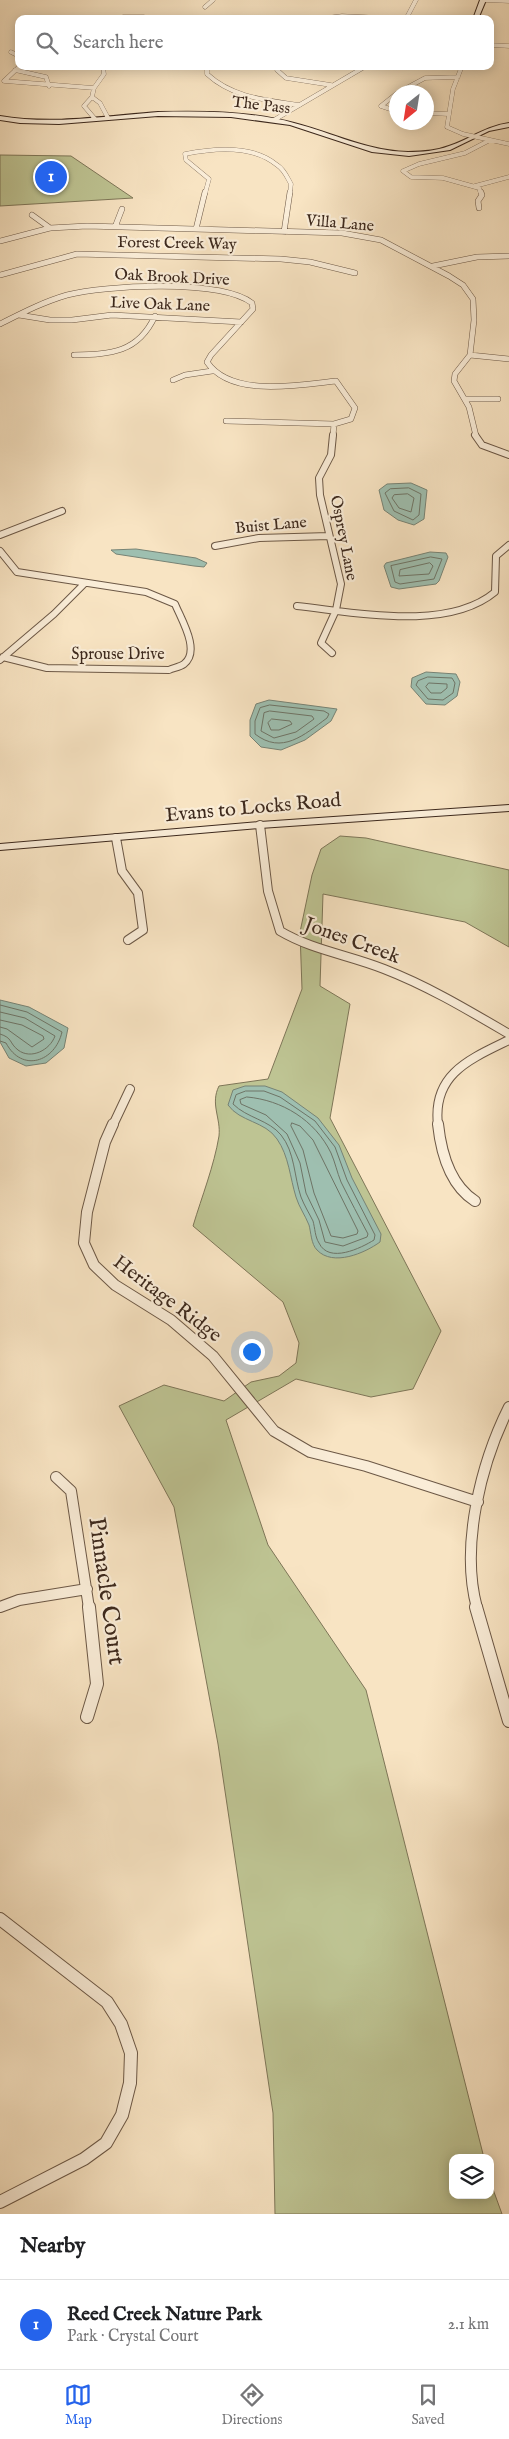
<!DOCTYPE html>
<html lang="en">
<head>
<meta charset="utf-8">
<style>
	body { margin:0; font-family:"IM FELL English",serif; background:#f2f2f2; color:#202124 }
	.controls { position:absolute; right:15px; bottom:15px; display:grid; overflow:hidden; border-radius:10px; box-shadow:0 2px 12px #0003 }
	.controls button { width:45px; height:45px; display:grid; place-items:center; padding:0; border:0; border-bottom:1px solid #e0e0e0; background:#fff; color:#202124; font:25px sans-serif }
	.compass { position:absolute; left:389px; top:85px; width:45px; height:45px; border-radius:50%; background:#fff; box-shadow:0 2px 12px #0003; rotate:210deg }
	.you { position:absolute; left:251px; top:1351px; width:18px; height:18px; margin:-12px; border:4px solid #fff; border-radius:50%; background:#1a73e8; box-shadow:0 0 0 8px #1a73e833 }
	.badge { display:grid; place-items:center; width:32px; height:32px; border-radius:50%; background:#2563eb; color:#fff; font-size:16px; font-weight:700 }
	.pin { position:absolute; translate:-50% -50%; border:2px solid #fff; box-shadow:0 1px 5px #0006 }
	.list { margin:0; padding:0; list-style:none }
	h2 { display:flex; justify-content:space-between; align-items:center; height:65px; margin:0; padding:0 20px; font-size:21px }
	h2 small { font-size:16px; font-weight:400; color:#757577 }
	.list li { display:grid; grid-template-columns:32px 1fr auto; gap:15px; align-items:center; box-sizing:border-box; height:90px; padding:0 20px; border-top:1px solid #e0e0e0 }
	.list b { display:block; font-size:19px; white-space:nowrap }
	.list p { margin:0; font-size:16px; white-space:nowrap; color:#757577 }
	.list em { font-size:16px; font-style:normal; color:#757577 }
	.icon { flex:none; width:28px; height:28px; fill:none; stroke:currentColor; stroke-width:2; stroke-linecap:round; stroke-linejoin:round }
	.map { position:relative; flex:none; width:509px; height:2214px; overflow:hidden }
	.search { position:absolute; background:#fff; box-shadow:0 2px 12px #0003; left:15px; right:15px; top:15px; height:55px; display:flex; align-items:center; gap:12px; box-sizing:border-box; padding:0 18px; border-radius:10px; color:#757577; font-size:19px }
	.sheet { height:155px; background:#fff }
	nav { display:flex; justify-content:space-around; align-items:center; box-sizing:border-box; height:70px; border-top:1px solid #e0e0e0; background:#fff; font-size:14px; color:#757577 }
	nav a { display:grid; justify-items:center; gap:2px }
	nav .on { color:#2563eb }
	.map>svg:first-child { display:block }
</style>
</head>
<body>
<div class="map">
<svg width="509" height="2214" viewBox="0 0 509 2214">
	<rect width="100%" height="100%" fill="#f8e4c3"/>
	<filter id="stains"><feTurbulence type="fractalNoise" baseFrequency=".004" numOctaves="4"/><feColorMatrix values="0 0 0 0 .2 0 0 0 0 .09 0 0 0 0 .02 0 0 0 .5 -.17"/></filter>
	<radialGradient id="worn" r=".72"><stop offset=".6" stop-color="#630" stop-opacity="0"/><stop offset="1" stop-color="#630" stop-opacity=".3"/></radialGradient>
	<path fill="#bec493" stroke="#7e7658" d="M 0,155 L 71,156 L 133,198 L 0,206 Z
		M 340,836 L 366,838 L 509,870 L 509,947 L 465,922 L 323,894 L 320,986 L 350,1004 L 330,1118 L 441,1331 L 413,1389 L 371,1397 L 296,1379 L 226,1420 L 268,1545 L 366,1690 L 484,2158 L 453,2158 L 453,2195 L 490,2195 L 490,2181 L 502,2214 L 275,2214 L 273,2113 L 218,1744 L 174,1507 L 119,1406 L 164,1385 L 224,1401 L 251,1382 L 279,1376 L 296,1363 L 299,1343 L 283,1302 L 193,1226 C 202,1196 214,1166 219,1136 C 221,1118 210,1104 219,1086 L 268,1079 L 302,989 L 300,932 L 312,875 L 321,849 Z"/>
	<path fill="#9ebfb0" stroke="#778375" d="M 411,483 L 427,490 L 424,519 L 414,525 L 398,520 L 384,510 L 379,490 L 387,484 Z
		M 136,549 L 196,558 L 207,563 L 204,567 L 194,566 L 116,554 L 111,550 Z
		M 430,552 L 446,553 L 448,557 L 439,581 L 436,584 L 399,589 L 391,587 L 384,566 L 386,563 Z
		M 426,672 L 456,674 L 460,682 L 457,696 L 445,705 L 426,704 L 411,687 L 412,678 Z
		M 269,700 L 337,709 L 331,721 L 305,740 L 281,750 L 261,747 L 250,736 L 250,720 L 256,704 Z
		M 0,1000 L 29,1007 L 68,1028 L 64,1048 L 46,1063 L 26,1066 L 9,1058 L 0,1042 Z
		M 245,1086 L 265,1086 L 282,1092 L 318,1118 L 339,1145 L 352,1178 L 381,1234 L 380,1242 C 365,1253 333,1267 317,1250 C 311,1244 311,1232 309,1225 C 305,1215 299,1207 296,1197 C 290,1178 289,1156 277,1139 C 265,1121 240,1122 228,1105 L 233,1090 Z"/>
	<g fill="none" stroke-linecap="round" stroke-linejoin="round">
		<path stroke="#6e7466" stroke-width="1" d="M 409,488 L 421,494 L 419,515 L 413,520 L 394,511 L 385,493 L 390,489 Z
			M 408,494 L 414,498 L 411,512 L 399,508 L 392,498 L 394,495 Z
			M 431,557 L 442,559 L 434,579 L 400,584 L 395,582 L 391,566 Z
			M 430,563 L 433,566 L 429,574 L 399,576 L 400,570 Z
			M 428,677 L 452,678 L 455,683 L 453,693 L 443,700 L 428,699 L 416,685 L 418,681 Z
			M 429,683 L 447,684 L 447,688 L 441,693 L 431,693 L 426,687 Z
			M 270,705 L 324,711 L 329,714 L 327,718 C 304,735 282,755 255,734 L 255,721 L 260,708 Z
			M 270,711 L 312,716 L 314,719 L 296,732 L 274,738 L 261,731 L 264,713 Z
			M 272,719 L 290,721 L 292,724 L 279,730 L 271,730 L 268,723 Z
			M 0,1005 L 27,1012 L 62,1032 C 55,1062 22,1073 6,1043 L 0,1041
			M 0,1012 L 25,1018 L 55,1036 C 50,1050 31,1060 18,1050 C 9,1043 13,1038 0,1034
			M 0,1020 L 22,1025 L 43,1036 L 44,1039 L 32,1047 L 7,1029 L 0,1027
			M 246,1091 L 264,1091 L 280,1097 L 315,1121 L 335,1147 L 347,1180 L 375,1235 L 374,1240 C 361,1248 329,1264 319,1243 C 315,1237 315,1228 313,1221 C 309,1213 304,1205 301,1197 C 294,1177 295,1152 281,1135 C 269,1120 247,1118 233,1104 L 236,1095 Z
			M 247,1097 C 282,1100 315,1120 331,1153 C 335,1162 337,1172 341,1182 C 350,1200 359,1217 368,1234 L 367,1237 L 343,1246 L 325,1242 L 319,1220 L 306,1193 L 300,1163 L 287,1134 L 266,1115 L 241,1104 L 240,1100 Z
			M 292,1123 L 300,1126 L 313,1140 L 358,1231 L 357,1234 L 343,1238 L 331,1236 L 314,1193 L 303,1150 L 291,1126 Z"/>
		<g stroke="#6c5846" stroke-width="4.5">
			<path id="street-far5" d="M 483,0 L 509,1
				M 205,7 L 213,0
				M 125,19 L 123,17 L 144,17
				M 319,19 L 342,16 L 406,19
				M 406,19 L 416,0
				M 490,45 L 509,46
				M 11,52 L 19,56
				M 20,66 L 4,81 L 94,88
				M 103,66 L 104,74 L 94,88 L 92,97 L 100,103 L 108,118
				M 207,66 L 207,74 C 233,98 266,100 300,105
				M 279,66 L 277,70 L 286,78 L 331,85
				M 462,66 L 453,89 L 447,127 L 463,134 L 509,144
				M 15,70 L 46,77 L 49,86
				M 399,92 L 425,78 L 458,77
				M 396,94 L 381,106 L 396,111
				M 92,97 L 84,106 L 95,119
				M 426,113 L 448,114
				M 274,120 L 366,66
				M 475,186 L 509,177
				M 205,194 L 209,179 L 186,160 L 185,154 C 214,148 253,145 277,165 C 284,169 287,177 291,184 L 290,194
				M 481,194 L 479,188 L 443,178 L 411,177 L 403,171 L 419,164 L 465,153 L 490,140"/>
		</g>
		<g stroke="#6c5846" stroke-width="6">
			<path id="street-far4" d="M 479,208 L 478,201 L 482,195 L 481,192
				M 32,215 L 50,228
				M 115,227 L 122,209
				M 196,229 L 205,192
				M 284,232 L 290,192
				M 0,241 L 50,228 L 87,226 L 342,233 L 381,240 L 449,276 L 463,285 L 473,299 L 474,320 L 470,355 L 455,374 L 454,381 L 469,407 L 476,436
				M 433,266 L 477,257 L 509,256
				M 0,275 L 77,254 L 281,259 L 310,262 L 355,273
				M 19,315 L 50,320 L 72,320 L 112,315 L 241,322
				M 0,324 C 22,313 43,302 67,295 C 105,285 221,279 252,303 L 253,309 L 211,355 L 207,362 C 231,398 299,385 336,381 L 355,408 L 351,419 L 334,424 L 226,421
				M 74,355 C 111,354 138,353 155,316
				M 470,355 L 509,359
				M 173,380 L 185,375 L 212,371
				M 465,399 L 498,399
				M 333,436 L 334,424"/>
		</g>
		<g stroke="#6c5846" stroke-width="8">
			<path id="street-far3" d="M 475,435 L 482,445 L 509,455
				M 0,535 L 62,511
				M 215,546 L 259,538 L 329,536
				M 0,551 L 17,572 L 146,592 L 175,604 C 181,619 201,651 184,664 C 180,667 173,668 169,670 L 47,668 L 3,657
				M 297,606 C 355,612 447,632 495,592 L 496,556 L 509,545
				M 332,653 L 321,643 L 336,610 L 341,584 L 320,495 L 319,478 L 331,455 L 333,435
				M 0,660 L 54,614 L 85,583"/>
		</g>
		<g stroke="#6c5846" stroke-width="10">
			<path id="street-far2" d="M 260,825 L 268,891 L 280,931 C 312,950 349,955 384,969 C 428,986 468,1010 509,1034
				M 116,838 L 122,871 L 138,893 L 143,930 L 128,940
				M 113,1125 L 130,1089
				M 438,1125 C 432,1074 470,1059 509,1040"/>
		</g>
		<g stroke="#6c5846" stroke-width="12">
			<path id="street-far1" d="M 113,1124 L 105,1142 L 87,1212 L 84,1243 L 94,1265 L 115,1285 L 171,1320 L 213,1356 L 274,1431 L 310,1452 L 366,1466 L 478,1502
				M 438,1124 C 441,1152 450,1185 475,1201
				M 56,1477 L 71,1491 L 89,1608
				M 0,1607 L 19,1600 L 87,1589
				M 477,1608 C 460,1546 481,1463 509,1407"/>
		</g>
		<g stroke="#6c5846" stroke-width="14">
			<path id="street" d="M 476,1607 L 509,1721
				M 87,1717 L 97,1684 L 89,1607
				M 0,1919 L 107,2002 L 121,2024 L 131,2053 L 130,2083 L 122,2115 L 106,2143 L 84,2159 L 0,2202"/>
		</g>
		<g stroke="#3d291d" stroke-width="2">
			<path id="secondary" d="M 480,0 L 486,0 L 478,19 L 473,19 Z
				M 158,112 C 203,111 251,111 294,123 C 333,133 367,151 408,152 C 421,152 436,151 449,146 C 470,139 486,126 509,123 L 509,127 L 489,131 L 450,150 L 409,156 L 372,152 L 290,125 L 231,117 L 158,116 L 59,124 L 20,123 L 0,120 L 0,116 C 53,125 105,116 158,112 Z
				M 509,805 L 509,811 L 260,828 L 0,850 L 0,844 L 260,822 Z"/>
		</g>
		<use href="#street-far5" stroke="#faedd8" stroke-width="4"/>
		<use href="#street-far4" stroke="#faedd8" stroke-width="5"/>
		<use href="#street-far3" stroke="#faedd8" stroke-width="6"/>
		<use href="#street-far2" stroke="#faedd8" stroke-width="8"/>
		<use href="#street-far1" stroke="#faedd8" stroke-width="10"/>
		<use href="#street" stroke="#faedd8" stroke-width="12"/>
		<use href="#secondary" fill="#faedd8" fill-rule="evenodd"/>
	</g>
	<g text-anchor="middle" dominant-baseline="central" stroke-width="4.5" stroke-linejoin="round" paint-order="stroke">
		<g font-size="16" fill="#3d291d" stroke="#faedd8">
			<text transform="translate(261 106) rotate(7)">The Pass</text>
			<text transform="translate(340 224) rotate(5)">Villa Lane</text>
			<text transform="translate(177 244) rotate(1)">Forest Creek Way</text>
			<text transform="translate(172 278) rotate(3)">Oak Brook Drive</text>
			<text transform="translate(160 305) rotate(2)">Live Oak Lane</text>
			<text transform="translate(271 526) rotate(-5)">Buist Lane</text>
			<text transform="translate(343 538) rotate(79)">Osprey Lane</text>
			<text x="118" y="655">Sprouse Drive</text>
		</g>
		<g font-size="20" fill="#3d291d" stroke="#faedd8">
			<text transform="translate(253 808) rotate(-5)">Evans to Locks Road</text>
			<text transform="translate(352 941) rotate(20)">Jones Creek</text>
			<text transform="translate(167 1299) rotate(37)">Heritage Ridge</text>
		</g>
		<g font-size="24" fill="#3d291d" stroke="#faedd8">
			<text transform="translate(106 1591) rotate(82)">Pinnacle Court</text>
		</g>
	</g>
	<rect width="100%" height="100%" filter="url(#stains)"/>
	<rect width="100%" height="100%" fill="url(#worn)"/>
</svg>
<div class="controls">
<button><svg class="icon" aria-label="layers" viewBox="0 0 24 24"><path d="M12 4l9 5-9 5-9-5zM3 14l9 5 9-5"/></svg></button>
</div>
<svg class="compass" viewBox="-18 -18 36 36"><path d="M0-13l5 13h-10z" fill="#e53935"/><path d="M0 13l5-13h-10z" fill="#757577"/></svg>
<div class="you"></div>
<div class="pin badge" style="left:51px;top:177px">1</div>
<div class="search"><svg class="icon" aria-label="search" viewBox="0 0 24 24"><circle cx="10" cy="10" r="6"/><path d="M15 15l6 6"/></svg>Search here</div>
</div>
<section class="sheet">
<h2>Nearby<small></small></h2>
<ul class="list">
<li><span class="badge">1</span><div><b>Reed Creek Nature Park</b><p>Park · Crystal Court</p></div><em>2.1 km</em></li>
</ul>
</section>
<nav>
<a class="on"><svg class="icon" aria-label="map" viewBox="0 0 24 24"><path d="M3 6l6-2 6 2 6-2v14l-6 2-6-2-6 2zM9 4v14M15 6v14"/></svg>Map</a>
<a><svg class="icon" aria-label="directions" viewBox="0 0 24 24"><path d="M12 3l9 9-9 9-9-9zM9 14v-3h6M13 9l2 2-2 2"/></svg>Directions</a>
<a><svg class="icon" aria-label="saved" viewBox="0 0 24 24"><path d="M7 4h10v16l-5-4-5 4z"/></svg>Saved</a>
</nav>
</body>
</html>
